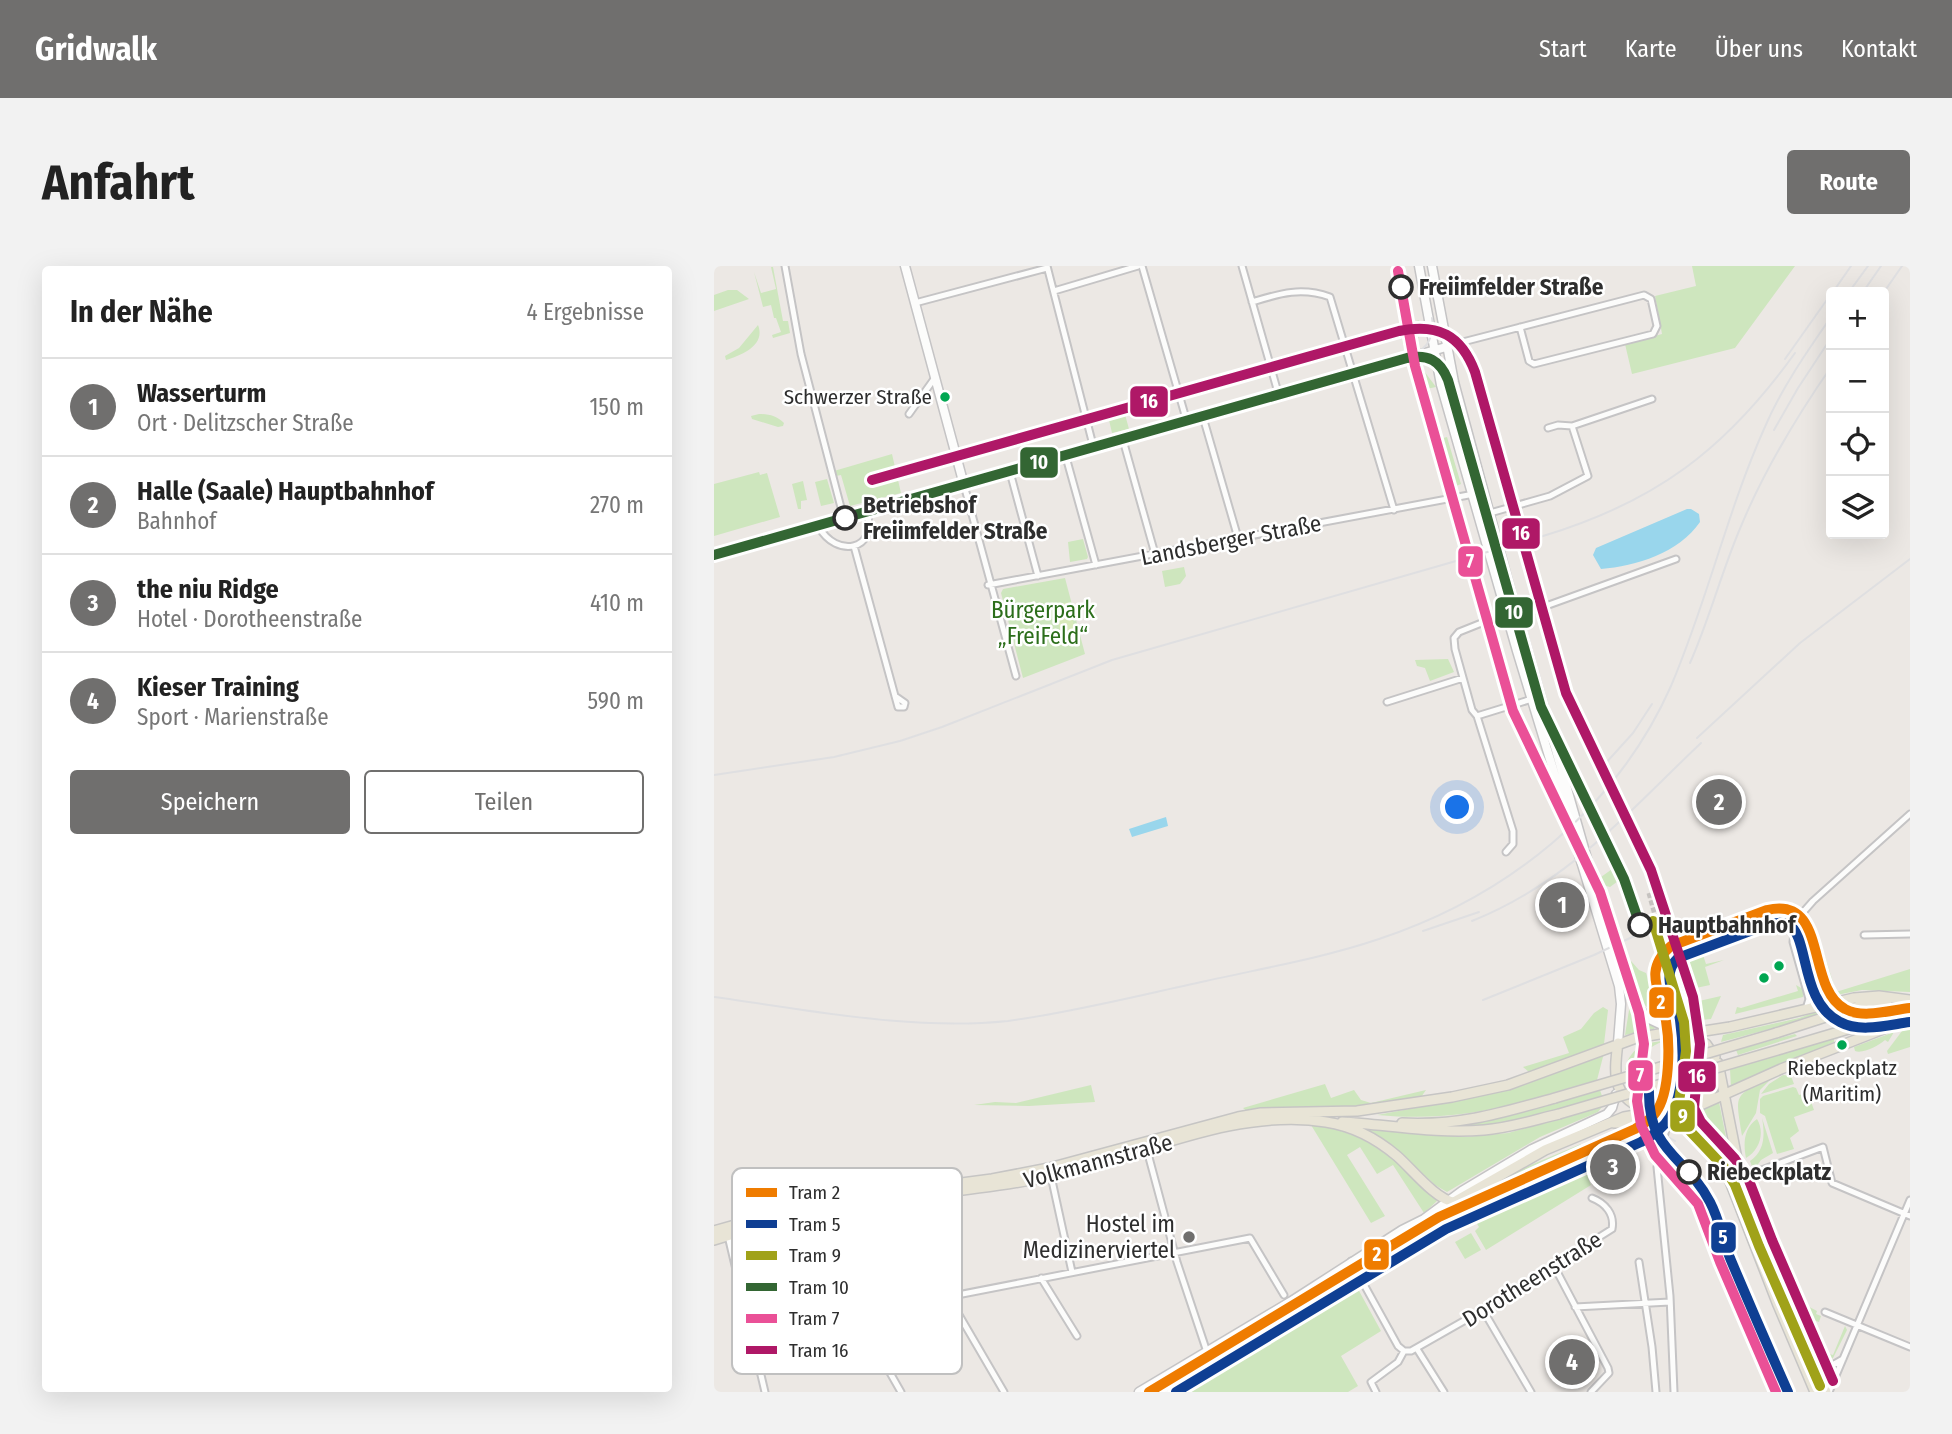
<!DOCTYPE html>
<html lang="de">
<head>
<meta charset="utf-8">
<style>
	body { margin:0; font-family:"Fira Sans Condensed",sans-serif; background:#f2f2f2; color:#222 }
	.controls { position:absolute; right:21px; top:21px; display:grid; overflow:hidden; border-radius:7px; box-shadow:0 7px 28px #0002 }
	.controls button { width:63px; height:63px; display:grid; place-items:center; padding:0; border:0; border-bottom:2px solid #e0e0e0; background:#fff; color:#222; font:35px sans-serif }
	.you { position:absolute; left:744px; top:542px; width:24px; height:24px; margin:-18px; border:5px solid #fff; border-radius:50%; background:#1a73e8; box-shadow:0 0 0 10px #1a73e833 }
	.badge { display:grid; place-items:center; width:46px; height:46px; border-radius:50%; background:#706f6e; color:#fff; font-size:23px; font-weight:700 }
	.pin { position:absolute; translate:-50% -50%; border:4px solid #fff; box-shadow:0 2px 7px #0006 }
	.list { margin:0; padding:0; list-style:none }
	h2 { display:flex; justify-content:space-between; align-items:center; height:91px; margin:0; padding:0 28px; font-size:30px }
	h2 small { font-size:23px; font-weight:400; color:#767676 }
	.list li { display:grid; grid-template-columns:46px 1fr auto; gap:21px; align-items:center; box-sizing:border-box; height:98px; padding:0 28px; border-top:2px solid #e0e0e0 }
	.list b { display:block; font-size:26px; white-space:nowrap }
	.list p { margin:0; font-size:23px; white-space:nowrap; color:#767676 }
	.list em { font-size:23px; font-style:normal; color:#767676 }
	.actions { display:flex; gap:14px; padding:21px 28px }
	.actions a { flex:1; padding:16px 0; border:2px solid #706f6e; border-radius:7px; text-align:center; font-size:24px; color:#706f6e }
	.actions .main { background:#706f6e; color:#fff }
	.icon { flex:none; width:38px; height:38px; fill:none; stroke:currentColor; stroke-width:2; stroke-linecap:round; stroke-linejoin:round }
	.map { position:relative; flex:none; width:1196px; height:1126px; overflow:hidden; border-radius:7px }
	header { display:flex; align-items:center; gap:42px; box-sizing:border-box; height:98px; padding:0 35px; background:#706f6e; color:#fff }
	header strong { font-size:33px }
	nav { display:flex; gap:38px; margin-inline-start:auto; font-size:24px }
	.intro { display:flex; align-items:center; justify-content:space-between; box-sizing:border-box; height:168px; padding:0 42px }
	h1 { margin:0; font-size:49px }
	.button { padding:18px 32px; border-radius:7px; background:#706f6e; color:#fff; font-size:24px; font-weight:700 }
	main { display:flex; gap:42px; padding:0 42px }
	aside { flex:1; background:#fff; border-radius:7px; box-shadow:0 7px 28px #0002 }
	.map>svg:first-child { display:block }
</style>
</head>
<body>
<header>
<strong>Gridwalk</strong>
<nav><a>Start</a><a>Karte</a><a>Über uns</a><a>Kontakt</a></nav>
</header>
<div class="intro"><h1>Anfahrt</h1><a class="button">Route</a></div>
<main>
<aside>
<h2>In der Nähe<small>4 Ergebnisse</small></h2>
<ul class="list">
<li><span class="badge">1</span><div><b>Wasserturm</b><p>Ort · Delitzscher Straße</p></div><em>150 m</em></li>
<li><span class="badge">2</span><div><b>Halle (Saale) Hauptbahnhof</b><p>Bahnhof</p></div><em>270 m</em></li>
<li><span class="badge">3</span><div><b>the niu Ridge</b><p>Hotel · Dorotheenstraße</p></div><em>410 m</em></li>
<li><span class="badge">4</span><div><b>Kieser Training</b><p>Sport · Marienstraße</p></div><em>590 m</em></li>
</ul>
<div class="actions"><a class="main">Speichern</a><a>Teilen</a></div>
</aside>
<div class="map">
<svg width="1196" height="1126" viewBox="0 0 1196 1126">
	<rect width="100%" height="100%" fill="#ece8e4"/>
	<path fill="#cee6be" d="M 978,0 L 1081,0 L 1021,82 L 918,108 L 911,78 L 948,68 L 941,30 L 982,20 Z
		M 57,1 L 59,1 L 69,55 L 74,55 L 76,67 L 59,72 L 58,69 L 67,66 L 62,52 L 60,52 L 57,39 L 49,41 L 40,6 L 47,27 L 62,23 Z
		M 14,24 L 23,24 L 35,33 L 0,45 L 0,29 Z
		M 705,54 L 708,60 L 704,73 L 690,83 L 685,60 Z
		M 44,59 C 52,79 28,89 12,94 L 11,90 L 25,82 Z
		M 696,103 L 710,105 L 722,121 L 702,125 Z
		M 409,141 L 415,163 L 398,167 L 395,154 L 382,157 L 380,149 Z
		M 45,148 C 55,148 63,150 70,157 L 69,160 L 64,161 L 38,153 L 37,150 Z
		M 733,171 L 747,218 L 735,223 L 721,174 Z
		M 178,188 L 187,227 L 136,240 L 127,209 L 122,210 L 120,205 Z
		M 45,206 L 46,209 L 53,207 L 66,251 L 0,270 L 0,218 Z
		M 113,213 L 120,237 L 107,240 L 101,216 Z
		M 89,215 L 93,234 L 87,235 L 87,243 L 84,243 L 78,218 Z
		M 369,273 L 374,291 L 373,293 L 356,296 L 354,276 Z
		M 470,301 L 472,310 L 466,318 L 451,321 L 448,305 Z
		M 351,312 L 371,388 L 309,412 L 287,327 L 289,323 Z
		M 734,393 L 740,406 L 716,415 L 711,402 L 703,400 L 701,394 Z
		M 908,596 L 911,610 L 896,621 L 889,619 L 887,611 Z
		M 1087,657 L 1092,665 L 1110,731 L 1105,729 L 1097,699 L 1088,694 C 1084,681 1082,670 1087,657 Z
		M 1005,667 L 1006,669 L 999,676 L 986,680 L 992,698 L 1010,694 L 991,701 L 996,719 L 963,726 L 957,687 Z
		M 1101,674 L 1106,674 L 1122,726 L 1196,703 L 1196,726 L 1148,724 L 1117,730 Z
		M 917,695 L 925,704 L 932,707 L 944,744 L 947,743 L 949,752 C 924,742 923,721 915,699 Z
		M 1082,719 L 1089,723 L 1089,731 L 1021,748 L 1023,741 L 1027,742 L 1084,725 Z
		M 1007,730 L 997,753 L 968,756 L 985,735 Z
		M 916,738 L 922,747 L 941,761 L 940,763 L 911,769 Z
		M 1117,740 L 1124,745 L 1007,776 L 1009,769 L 1085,752 Z
		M 889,741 L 894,744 L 890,778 L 815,806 L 809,801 L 855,787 L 849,771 L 867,763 L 880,747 Z
		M 1196,762 L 1196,781 L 1174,788 L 1173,785 L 1188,765 Z
		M 1180,766 L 1174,776 L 1171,774 C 1164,780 1149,788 1141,785 L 1140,781 Z
		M 1081,768 L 1083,770 L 1024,789 L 1022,784 Z
		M 1120,771 L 1120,776 L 1116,778 L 1017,822 L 1016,803 Z
		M 950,775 C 936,780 928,787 924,802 L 911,804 C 915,783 930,776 950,775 Z
		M 890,787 L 883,814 L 835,828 L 835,830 C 773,846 728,855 663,849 L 754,832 Z
		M 996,809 C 994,828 979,834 963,837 C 975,832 983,826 986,812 Z
		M 1069,809 L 1077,810 L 1080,818 L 1047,828 L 1055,818 Z
		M 1059,811 L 1046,824 L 1042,847 L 1028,870 C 1021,827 1019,830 1059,811 Z
		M 611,818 L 617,832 L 640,824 L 647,834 L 657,837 L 712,824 L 705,834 L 612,843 L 534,846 L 529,842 Z
		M 377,819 L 381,836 L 315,840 L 260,839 L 281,836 L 302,837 Z
		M 1079,821 L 1082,822 L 1085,829 L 1094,827 L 1100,844 L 1080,851 L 1085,865 L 1076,872 L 1080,883 L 1063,888 L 1051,850 L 1046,847 L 1046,833 L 1049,830 Z
		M 886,824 L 888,830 C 856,839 828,851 795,857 C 762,863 730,861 697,859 L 837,838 Z
		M 1005,836 L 1017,896 L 1015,897 C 1002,875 985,860 961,851 L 976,848 Z
		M 888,841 L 884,846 L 826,871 L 733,926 L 721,919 L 689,889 L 655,866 L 656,863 L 752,871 L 794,867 Z
		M 1048,852 L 1059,887 L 1047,894 L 1042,901 L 1043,904 L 1040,906 L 1036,895 C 1051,885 1051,868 1048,852 Z
		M 1043,853 C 1051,866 1046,884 1032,892 C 1029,877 1030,862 1043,853 Z
		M 597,859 C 656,866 680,894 721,931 L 723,935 L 710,947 L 679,899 L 663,908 L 646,881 L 633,889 L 671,950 L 657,957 Z
		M 867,878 L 864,887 L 755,935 L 807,903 Z
		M 869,892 L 809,918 L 737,958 L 736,956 L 742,947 Z
		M 871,899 L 878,910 L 874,912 L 877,919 L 772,984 L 761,965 L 765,961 L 760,953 L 856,902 Z
		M 1020,904 L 1042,968 L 1108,1126 L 1106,1126 L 1041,969 Z
		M 757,967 L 767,984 L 751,993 L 741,976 Z
		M 644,1023 L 667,1065 L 627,1090 L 644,1120 L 634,1126 L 466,1126 Z
		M 1082,1034 L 1103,1045 L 1102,1048 L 1107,1050 L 1105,1056 L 1099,1054 L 1096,1062 L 1101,1064 L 1099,1069 Z
		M 1131,1060 L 1133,1064 L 1119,1092 L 1113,1096 L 1107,1094 L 1099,1073 L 1107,1077 L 1103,1084 L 1119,1089 Z"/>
	<path fill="#d9eabb" d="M 354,336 L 361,364 L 347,368 L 340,340 Z"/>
	<path fill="#99d6ec" d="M 973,243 L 977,243 L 985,248 L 986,256 C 965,287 922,300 887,303 L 879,289 L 882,282 Z
		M 452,551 L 454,560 L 418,571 L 415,563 Z"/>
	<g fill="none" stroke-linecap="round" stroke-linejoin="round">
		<path stroke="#c6c3c0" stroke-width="5" stroke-dasharray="5 2.5" stroke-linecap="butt" d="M 935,627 L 949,678"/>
		<g stroke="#c5c4c5" stroke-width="9">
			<path id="street" d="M 71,0 L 87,88 L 130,253
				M 333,0 L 380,183
				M 428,0 L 473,156
				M 528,0 L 565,130
				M 340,25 L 424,0
				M 538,36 C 567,27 588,21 616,31 L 680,244
				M 201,37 L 333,2
				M 732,81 L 741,78 L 930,29 L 937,33 L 943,60 L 939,68 L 820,98 L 815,95 L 806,61
				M 195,148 L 220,113
				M 489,151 L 524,272
				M 834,162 L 844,159 L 858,160 L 938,133
				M 409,174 L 441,288
				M 352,191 L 382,299
				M 296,206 L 324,310
				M 250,219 L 302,410
				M 776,247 L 836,230 L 874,210 L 858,160
				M 105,261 C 122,292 164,285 153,247
				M 140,280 L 184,441 L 190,441 L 191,437 L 181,430
				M 274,319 L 760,228
				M 673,436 L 749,412
				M 763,450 L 818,433
				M 792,586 L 799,578 L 799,565 L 763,450 L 758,444 L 741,383 L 740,372 L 745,366 L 775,354 L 818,345 L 962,293
				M 1150,669 L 1196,668
				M 949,678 L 964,778 L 958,838 L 943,901 L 956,1030 L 960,1126
				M 959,740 L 972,732
				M 1092,743 L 1095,733 L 1079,676 L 1080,664 L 1084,652 L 1099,635 L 1196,548
				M 433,884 L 463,996 L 493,1086
				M 1037,908 L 1109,881 L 1118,917 L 1196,950
				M 337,910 L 358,1006
				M 214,928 L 234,1030 L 290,1126
				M 121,942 L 143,1049 L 187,1126
				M 14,970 L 51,1126
				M 637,995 L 684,1080 L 690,1085 L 697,1085 L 769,1044 L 898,963 C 901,948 891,937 878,932
				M 925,996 L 938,1081 L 942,1126
				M 840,1000 L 894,1102 L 895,1107 L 877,1126
				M 327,1012 L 363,1070
				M 861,1041 L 956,1036
				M 769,1044 L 817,1126
				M 1111,1046 L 1196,1081
				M 38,1069 L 536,972 L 570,1029
				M 703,1083 L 730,1126
				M 1101,1096 L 1115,1101 L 1129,1093
				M 662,1126 L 657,1116 L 684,1096 L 690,1085
				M 1115,1126 L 1196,934"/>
		</g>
		<g stroke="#c5c4c5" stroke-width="11">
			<path id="secondary" d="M 191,0 L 250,219
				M 705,0 L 727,119 L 803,385 L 905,720 L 907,738 L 904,777
				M 718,0 L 740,116 L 799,334 L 874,596 L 918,733 L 933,752 L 950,760
				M 0,290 L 732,81
				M 425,1126 L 576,1036 L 688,964 L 710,953 L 748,925 L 818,883 L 893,848 L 898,842 L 902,828
				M 449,1126 L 720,962 L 734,952 L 746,934"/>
		</g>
		<g stroke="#c6c5c4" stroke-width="12">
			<path id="primary" d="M 1062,767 L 1149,739 L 1173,735
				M 971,768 L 1016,761 L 1140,732 L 1165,730 L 1196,734
				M 972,768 L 992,778 L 1001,791
				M 904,777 C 899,812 899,833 936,845
				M 1067,783 L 1148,759 L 1177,756
				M 1004,797 L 1025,903 L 1036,940 L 1112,1126
				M 980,842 L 1067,803 L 1190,755
				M 960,847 C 982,844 1000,831 1004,807
				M 628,856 C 676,859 723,868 770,864 C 796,862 820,854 845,848
				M 961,856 L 991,876 L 1010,900 L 1064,1039 L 1101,1126
				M 688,857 C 745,860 787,847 841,832
				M 900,857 L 927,857
				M 0,965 L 67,946 L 119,934 L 278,913 L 335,902 L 524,851 L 547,847 L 643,845 L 738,831 L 794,819 L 922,772 L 951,767
				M 0,974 C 50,958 102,944 154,936 C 216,927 278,923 338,910 C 425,890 522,841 612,856 C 638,860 663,873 683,890 C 697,902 722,934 740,936 L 831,884 L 910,851 L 939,846"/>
		</g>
		<use href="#street" stroke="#fcfcfb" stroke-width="5"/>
		<use href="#secondary" stroke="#fcfcfb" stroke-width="8"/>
		<use href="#primary" stroke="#e8e4d6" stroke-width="9"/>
		<path stroke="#dfdfe1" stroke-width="2" d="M 688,93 C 710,86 721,76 718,52
			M 922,866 L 943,864 L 961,875"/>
		<path stroke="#dfdfe1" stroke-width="2" d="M 1119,26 L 1137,0
			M 1135,26 L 1154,0
			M 1149,26 L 1167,0
			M 1170,26 L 1188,0
			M 1071,93 L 1117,28
			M 1060,164 L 1084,122 L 1117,72
			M 976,397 C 995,354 1007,308 1025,265 C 1049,206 1081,153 1117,101
			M 983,472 L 1086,377 L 1196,293
			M 891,498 L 919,467 L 938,438
			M 0,509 L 120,491 L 186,475 L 228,461 L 398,394 L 829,270 C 942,236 1012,183 1081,87
			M 758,655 C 855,616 913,547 987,477
			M 709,665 L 765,646
			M 0,731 C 97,744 196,765 294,755 C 360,746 426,729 492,715 C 550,702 609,692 665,673 C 792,631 902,544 957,420 C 993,336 1013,246 1050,163 C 1067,123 1092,87 1117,51
			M 769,734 L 880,689 L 948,657"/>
		<g stroke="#c5c4c5" stroke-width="11" stroke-linecap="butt">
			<path id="secondary-bridge" d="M 950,760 L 968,766"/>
		</g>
		<g stroke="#c6c5c4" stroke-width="12" stroke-linecap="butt">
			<path id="primary-bridge" d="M 951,767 L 968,768
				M 841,832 L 1062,767
				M 940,846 L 961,856
				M 845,848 L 1067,783
				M 927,857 L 963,859"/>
		</g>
		<use href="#secondary-bridge" stroke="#fcfcfb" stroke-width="8"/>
		<use href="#primary-bridge" stroke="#e8e4d6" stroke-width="9"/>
		<g stroke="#fff" stroke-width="16">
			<path id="tram-1" d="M 435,1126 L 725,951 L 921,863 C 929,858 937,854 942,846 C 956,827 956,778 952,755 C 947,725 928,705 957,680 L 1053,644 C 1115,629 1091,722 1131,743 C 1149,753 1177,744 1196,742"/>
		</g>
		<g stroke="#fff" stroke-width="16">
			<path id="tram-2" d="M 935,826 C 934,886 973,891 996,936 C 1005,953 1009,974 1016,992 C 1035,1037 1054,1081 1074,1126
				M 462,1126 L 732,963 L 927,876 C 938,870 949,863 956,851 C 971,826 970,782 966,754 C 963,733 945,710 964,692 L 1052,659 C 1059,657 1067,655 1074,658 C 1096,670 1085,736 1126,756 C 1146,767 1174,759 1196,756"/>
		</g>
		<g stroke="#fff" stroke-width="16">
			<path id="tram-3" d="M 939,655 L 970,756 L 972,785 L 965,836 L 967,846 L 975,864 L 1010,901 L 1021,919 L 1045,980 L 1106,1120"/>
		</g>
		<g stroke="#fff" stroke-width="16">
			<path id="tram-4" d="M 0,289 L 693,92 C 714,88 726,94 734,114 L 827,441 L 910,613 L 926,659"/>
		</g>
		<g stroke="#fff" stroke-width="16">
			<path id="tram-5" d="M 684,5 L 701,100 L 799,445 L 886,626 L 925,747 L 930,778 L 923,835 L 927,859 L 941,889 L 984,938 L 1006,996 L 1062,1126"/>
		</g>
		<g stroke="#fff" stroke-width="16">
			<path id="tram-6" d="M 158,214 L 685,65 C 724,57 747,69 761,106 L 852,427 L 937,604 L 979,731 L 986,778 L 980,842 L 987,856 L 1021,893 L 1034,912 L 1058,974 L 1119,1115"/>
		</g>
		<use href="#tram-1" stroke="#ef7c00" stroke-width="10"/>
		<use href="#tram-2" stroke="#0f3f93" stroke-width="10"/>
		<use href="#tram-3" stroke="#a0a219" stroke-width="10"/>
		<use href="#tram-4" stroke="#363" stroke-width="10"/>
		<use href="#tram-5" stroke="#ea5097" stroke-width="10"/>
		<use href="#tram-6" stroke="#af1867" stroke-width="10"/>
	</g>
	<g fill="#fff" stroke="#2e2e2e" stroke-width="3.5">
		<circle cx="687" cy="21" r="11"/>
		<circle cx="131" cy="252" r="11"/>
		<circle cx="926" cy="659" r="11"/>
		<circle cx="975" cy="906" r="11"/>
	</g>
	<g fill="#00a651" stroke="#fff" stroke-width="2.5">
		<circle cx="231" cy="131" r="6"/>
		<circle cx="1065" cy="700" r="6"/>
		<circle cx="1050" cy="712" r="6"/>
		<circle cx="1128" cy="779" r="6"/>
	</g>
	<circle fill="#706f6e" stroke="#fff" stroke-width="2.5" cx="475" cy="971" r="7"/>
	<g text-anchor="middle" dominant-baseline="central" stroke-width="5" stroke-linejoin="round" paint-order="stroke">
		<g font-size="21" fill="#2e2e2e" stroke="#fff" text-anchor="end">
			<text x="218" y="131">Schwerzer Straße</text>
			<text x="1128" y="802" text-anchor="middle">Riebeckplatz<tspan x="1128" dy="26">(Maritim)</tspan></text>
		</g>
		<g font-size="23" font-weight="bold" fill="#2e2e2e" stroke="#fff" text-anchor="start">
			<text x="705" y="21">Freiimfelder Straße</text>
			<text x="149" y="239">Betriebshof<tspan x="149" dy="26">Freiimfelder Straße</tspan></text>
			<text x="944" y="659">Hauptbahnhof</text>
			<text x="993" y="906">Riebeckplatz</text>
		</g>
		<g font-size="23" fill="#2e2e2e" stroke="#fff">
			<text transform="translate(517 274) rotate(-11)">Landsberger Straße</text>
			<text transform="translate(384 895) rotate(-15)">Volkmannstraße</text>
			<text transform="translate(818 1013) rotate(-32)">Dorotheenstraße</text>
		</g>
		<g font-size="23" fill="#2c6e1b" stroke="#fff">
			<text x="329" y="344">Bürgerpark<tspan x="329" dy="26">„FreiFeld“</tspan></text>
		</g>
		<g font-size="23" fill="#2e2e2e" stroke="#fff" text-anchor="end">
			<text x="461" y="958">Hostel im<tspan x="461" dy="26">Medizinerviertel</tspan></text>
		</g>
	</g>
	<rect x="18" y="902" width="230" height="206" rx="10" fill="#fff" stroke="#c0c0c0" stroke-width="2"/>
	<rect x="32" y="922" width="31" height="9" fill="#ef7c00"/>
	<rect x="32" y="954" width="31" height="8" fill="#0f3f93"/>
	<rect x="32" y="985" width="31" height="9" fill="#a0a219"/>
	<rect x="32" y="1017" width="31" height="8" fill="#363"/>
	<rect x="32" y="1048" width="31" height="9" fill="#ea5097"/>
	<rect x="32" y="1080" width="31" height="8" fill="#af1867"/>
	<g font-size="19" fill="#2e2e2e">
		<text x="75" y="933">Tram 2</text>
		<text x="75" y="965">Tram 5</text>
		<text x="75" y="996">Tram 9</text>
		<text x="75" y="1028">Tram 10</text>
		<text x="75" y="1059">Tram 7</text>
		<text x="75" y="1091">Tram 16</text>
	</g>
	<g stroke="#fff" stroke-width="2.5">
		<rect x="415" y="119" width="40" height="33" rx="7" fill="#af1867"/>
		<rect x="305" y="180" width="40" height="33" rx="7" fill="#363"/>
		<rect x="787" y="251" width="40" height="33" rx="7" fill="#af1867"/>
		<rect x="743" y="279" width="27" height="33" rx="7" fill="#ea5097"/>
		<rect x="780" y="330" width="40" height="33" rx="7" fill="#363"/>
		<rect x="934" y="720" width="27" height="33" rx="7" fill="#ef7c00"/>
		<rect x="913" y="793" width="27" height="33" rx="7" fill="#ea5097"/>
		<rect x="963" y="794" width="40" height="33" rx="7" fill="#af1867"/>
		<rect x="955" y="833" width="27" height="34" rx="7" fill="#a0a219"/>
		<rect x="996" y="955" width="27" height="33" rx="7" fill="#0f3f93"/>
		<rect x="649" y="972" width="27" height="33" rx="7" fill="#ef7c00"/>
	</g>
	<g font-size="19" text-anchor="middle" font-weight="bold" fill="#fff">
		<text x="435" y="142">16</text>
		<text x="325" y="203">10</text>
		<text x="807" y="274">16</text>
		<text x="756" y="302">7</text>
		<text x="800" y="353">10</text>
		<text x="947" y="743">2</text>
		<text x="926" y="816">7</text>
		<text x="983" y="817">16</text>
		<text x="969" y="857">9</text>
		<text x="1009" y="978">5</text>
		<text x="663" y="995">2</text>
	</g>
</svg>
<div class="controls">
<button>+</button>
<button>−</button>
<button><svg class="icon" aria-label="locate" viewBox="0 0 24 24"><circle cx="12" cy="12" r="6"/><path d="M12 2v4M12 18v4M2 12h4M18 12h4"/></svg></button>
<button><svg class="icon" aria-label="layers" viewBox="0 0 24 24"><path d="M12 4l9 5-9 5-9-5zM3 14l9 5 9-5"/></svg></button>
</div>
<div class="you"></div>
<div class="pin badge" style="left:848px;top:639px">1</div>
<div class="pin badge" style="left:1005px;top:536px">2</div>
<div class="pin badge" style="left:899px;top:901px">3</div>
<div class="pin badge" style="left:858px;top:1096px">4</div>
</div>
</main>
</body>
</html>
